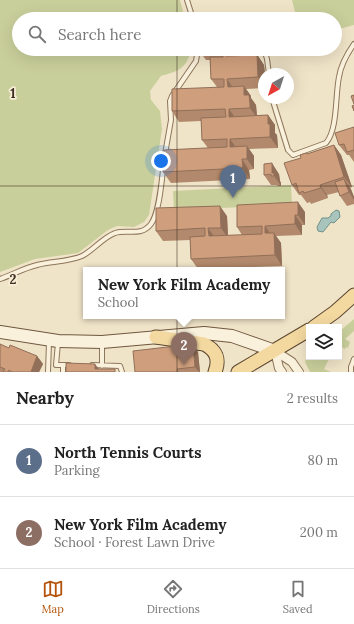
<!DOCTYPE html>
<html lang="en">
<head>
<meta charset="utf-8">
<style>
	body { margin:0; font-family:Lora,serif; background:#f2f2f2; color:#222 }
	.controls { position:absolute; right:12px; bottom:12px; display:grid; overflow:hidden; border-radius:0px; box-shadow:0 4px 16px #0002 }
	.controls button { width:36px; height:36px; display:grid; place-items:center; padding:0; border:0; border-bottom:1px solid #e0e0e0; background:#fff; color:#222; font:20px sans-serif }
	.compass { position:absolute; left:258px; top:68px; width:36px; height:36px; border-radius:50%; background:#fff; box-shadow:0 4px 16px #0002; rotate:219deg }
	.you { position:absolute; left:161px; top:161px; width:14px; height:14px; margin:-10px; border:3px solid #fff; border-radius:50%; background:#1a73e8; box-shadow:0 0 0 6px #1a73e833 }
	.badge { display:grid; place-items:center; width:26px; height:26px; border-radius:50%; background:#b45309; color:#fff; font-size:13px; font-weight:700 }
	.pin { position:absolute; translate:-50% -33px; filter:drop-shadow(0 1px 2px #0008) }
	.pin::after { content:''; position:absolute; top:21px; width:14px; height:12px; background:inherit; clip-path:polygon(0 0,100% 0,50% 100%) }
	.popup { position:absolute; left:83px; top:267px; width:202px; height:52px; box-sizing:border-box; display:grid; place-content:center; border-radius:0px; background:#fff; filter:drop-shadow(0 1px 3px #0005); font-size:13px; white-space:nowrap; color:#767676 }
	.popup b { font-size:15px; color:#222 }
	.popup::after { content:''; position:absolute; left:50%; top:100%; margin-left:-8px; border:8px solid transparent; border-top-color:#fff }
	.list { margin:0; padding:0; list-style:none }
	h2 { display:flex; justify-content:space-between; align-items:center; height:52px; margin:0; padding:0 16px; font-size:17px }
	h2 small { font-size:13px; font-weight:400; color:#767676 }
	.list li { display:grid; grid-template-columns:26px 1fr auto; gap:12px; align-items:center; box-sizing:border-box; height:72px; padding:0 16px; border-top:1px solid #e0e0e0 }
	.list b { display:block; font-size:15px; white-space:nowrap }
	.list p { margin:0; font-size:13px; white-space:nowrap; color:#767676 }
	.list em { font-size:13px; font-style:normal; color:#767676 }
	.icon { flex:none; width:22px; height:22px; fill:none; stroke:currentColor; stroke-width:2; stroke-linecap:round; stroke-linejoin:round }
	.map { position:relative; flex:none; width:354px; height:372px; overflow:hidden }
	.search { position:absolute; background:#fff; box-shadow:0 4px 16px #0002; left:12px; right:12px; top:12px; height:44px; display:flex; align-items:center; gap:10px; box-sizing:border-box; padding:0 14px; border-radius:22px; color:#767676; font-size:15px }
	.sheet { height:196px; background:#fff }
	nav { display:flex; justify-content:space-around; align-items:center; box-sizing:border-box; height:56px; border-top:1px solid #e0e0e0; background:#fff; font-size:11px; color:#767676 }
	nav a { display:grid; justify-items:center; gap:2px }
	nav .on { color:#b45309 }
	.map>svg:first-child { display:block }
</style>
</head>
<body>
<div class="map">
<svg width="354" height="372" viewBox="0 0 354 372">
	<rect width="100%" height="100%" fill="#f0e4c8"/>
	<path fill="#c9cf9b" d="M 0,0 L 180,0 L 185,19 L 19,19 L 19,49 L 191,50 C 186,69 179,71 161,76 L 150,91 L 151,100 L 160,111 L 162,129 L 149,215 L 144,222 L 134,227 L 117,226 L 108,230 L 78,253 L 35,259 L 0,272 Z
		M 292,0 L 354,0 L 354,25 L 335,30 L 335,19 L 297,19 Z
		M 291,185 L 292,205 L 174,210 L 173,191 Z
		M 354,319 L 354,331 L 345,339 L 350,342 L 348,348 L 346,347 L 345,349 L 339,346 L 339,332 Z
		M 309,352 L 309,357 L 330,357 L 324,369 L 331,372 L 310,372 L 305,362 L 307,353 Z"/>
	<path fill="#a9c4bc" stroke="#6f938a" d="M 336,210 L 339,211 L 340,217 L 334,223 L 331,222 L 323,232 L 318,231 L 317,227 L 322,218 L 328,218 L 331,216 L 331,214 Z"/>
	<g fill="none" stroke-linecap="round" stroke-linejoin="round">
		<g stroke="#8d765c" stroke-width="6">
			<path id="lane" d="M 187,0 L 193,19
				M 264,49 L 267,59 L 269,74
				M 272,98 L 288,150 L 293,155 L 326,143 C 338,129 335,96 339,77 C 341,64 347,54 354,44
				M 165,154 L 171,120 L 170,101 L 172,96 L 196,61 L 198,49
				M 0,279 C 12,275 24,268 37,265 C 52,261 68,262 82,256 C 94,250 102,238 115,233 C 128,229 141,237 151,224 C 160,212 162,176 164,161
				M 58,343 L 56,365 L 69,365
				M 102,344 L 102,366
				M 92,365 L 120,366 L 122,372
				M 48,372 L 49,342
				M 63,372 L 63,365
				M 351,372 L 351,367 L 354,359"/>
		</g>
		<g stroke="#8d765c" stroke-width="10">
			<path id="street" d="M 275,351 L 292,362 L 299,372
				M 275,351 L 279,368 L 282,372"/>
		</g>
		<g stroke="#6f573f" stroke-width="14">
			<path id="secondary" d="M 0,332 L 58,341 L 102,342 L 204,333 L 232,336 L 275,351"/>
		</g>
		<g stroke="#5b4430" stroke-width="15">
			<path id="primary" d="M 314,327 L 335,312 L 354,295
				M 156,337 L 204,344 C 216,350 220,359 215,372
				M 238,372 L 309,330"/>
		</g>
		<use href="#lane" stroke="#faf1dc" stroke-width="4"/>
		<use href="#street" stroke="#faf1dc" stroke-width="8"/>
		<use href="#secondary" stroke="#faf1dc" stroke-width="12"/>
		<use href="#primary" stroke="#f3d9a0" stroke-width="13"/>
	</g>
	<path fill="#b2896c" d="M 198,49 L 257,49 L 258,56 L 264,65 L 265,74 L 264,74 L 264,88 L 246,89 L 251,96 L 251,98 L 256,105 L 257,115 L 268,115 L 275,125 L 275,133 L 277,135 L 278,148 L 249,149 L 254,156 L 254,169 L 249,170 L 250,179 L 171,183 L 163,172 L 208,148 L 202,140 L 201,121 L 179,122 L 172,111 L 217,87 L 211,79 L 210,60 L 206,60 Z
		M 354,127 L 354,162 L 349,155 L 347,155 L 339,145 Z
		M 334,145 L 341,155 L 352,187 L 350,188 L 354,197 L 354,204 L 347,206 L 340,196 L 339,192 L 327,195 L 328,198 L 311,204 L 310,202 L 307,203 L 301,195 L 299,195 L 292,185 L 301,158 L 307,154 Z
		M 279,174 L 280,181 L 281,183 L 281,186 L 278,186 L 277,185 L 271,185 L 264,175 Z
		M 305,212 L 305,225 L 302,225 L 302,235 L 276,236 L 281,243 L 282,266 L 198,269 L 191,259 L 190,240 L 163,241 L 156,231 L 227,216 L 228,235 L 242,235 L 237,227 Z
		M 0,344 L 9,348 L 37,356 L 43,364 L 39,372 L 0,372 Z
		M 198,352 L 200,372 L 135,372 Z"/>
	<path fill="#916f58" d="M 226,49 L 233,59 L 226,56 Z
		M 252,49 L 257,49 L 258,56 L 264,65 L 265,74 L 264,74 L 264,86 L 258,77 L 257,57 Z
		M 227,79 L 234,89 L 228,87 Z
		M 244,86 L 251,96 L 251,98 L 256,105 L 257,118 L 250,108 L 244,95 Z
		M 229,109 L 236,119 L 229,117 Z
		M 268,115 L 275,125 L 275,133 L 277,135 L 278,148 L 270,137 L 268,124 Z
		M 230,139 L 237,149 L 230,147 Z
		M 334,145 L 341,155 L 352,187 L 344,177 Z
		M 247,146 L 254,156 L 254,169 L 247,159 Z
		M 242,159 L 249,170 L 250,179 L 243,168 Z
		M 272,163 L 279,174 L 280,181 L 281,183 L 281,186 L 272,173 Z
		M 344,179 L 351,189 L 354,197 L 354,200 L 349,192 Z
		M 320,185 L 327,195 L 328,198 L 321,188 Z
		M 298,202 L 305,212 L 305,225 L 298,215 Z
		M 220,206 L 227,216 L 228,238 L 221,228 Z
		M 295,215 L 302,225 L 302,235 L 295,224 Z
		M 265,226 L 272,236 L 265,233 Z
		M 208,228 L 216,239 L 209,236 Z
		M 274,233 L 281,243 L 282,266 L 275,255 Z
		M 193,344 L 198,352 L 200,372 L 199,372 L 195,367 Z
		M 37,356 L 43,364 L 39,372 L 31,372 Z
		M 95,364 L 99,369 L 95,369 Z"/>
	<path fill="#cf9f7d" stroke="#916f58" d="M 198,49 L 214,49 L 198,50 Z
		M 223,49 L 226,49 L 226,56 L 257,55 L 258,77 L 227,79 L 228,87 L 244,86 L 244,95 L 249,95 L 250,104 L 250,108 L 229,109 L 229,117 L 268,115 L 268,124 L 270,124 L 270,137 L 230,139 L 230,147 L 247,146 L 247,159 L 242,159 L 243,168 L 163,172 L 164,150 L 227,147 L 227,139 L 202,140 L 201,118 L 226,117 L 225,109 L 172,111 L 172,89 L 224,87 L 224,79 L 211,79 L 210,57 L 223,57 Z
		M 354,95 L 354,104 L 351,96 Z
		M 354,105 L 354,111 L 352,106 Z
		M 354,127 L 354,150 L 347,152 L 344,144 L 339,145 L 335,133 Z
		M 334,145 L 344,177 L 320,185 L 321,188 L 304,193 L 303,191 L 299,193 L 296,183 L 292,185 L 284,163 L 301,158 L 300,155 L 306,153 L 307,154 Z
		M 272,163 L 272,173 L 274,173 L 274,176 L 271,176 L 271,174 L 264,175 L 264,164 Z
		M 344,179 L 349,192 L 340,196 L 335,182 Z
		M 298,202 L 298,215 L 295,215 L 295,224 L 265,226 L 265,233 L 274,233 L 275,255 L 191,259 L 190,237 L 205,236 L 205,228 L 156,231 L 156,208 L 220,206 L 221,228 L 208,228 L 209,236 L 262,234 L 262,226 L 237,227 L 237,205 Z
		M 0,344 L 9,348 L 10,345 L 37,356 L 31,372 L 12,372 L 9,370 L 8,372 L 3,372 L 5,369 L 0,367 Z
		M 193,344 L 195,367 L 177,369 L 178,372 L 135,372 L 133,351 Z
		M 66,363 L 95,364 L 95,369 L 115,369 L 115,372 L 66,372 Z"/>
	<path fill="none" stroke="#3d2e20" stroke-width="1" stroke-opacity="0.55" d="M 177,0 L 177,19M 177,49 L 177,372M 0,186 L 354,186"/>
	<g font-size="13" text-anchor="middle" font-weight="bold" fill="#3d2e20" stroke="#f7eed8" stroke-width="3.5" stroke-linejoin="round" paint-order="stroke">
		<text x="13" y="98">1</text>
		<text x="13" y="284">2</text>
	</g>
</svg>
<div class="controls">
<button><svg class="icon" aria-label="layers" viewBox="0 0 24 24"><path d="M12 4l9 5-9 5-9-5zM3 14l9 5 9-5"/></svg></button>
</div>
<svg class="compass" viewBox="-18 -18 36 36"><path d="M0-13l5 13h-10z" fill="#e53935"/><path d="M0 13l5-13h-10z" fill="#767676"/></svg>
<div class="you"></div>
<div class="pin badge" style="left:233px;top:198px;background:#5c6f8a">1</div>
<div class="pin badge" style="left:184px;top:365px;background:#8d6e63">2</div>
<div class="popup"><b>New York Film Academy</b>School</div>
<div class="search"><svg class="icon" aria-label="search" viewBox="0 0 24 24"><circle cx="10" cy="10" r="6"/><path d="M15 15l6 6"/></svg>Search here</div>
</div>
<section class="sheet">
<h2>Nearby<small>2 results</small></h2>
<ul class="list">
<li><span class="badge" style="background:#5c6f8a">1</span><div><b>North Tennis Courts</b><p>Parking</p></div><em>80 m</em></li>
<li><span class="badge" style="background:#8d6e63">2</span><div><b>New York Film Academy</b><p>School · Forest Lawn Drive</p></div><em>200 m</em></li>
</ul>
</section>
<nav>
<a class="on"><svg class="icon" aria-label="map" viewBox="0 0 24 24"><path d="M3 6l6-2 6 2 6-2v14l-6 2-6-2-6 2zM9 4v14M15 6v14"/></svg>Map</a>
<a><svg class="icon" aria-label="directions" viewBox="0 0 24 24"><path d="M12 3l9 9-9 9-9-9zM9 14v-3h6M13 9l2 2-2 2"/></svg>Directions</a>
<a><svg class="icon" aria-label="saved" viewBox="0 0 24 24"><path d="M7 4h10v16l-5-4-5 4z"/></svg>Saved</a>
</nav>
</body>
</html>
